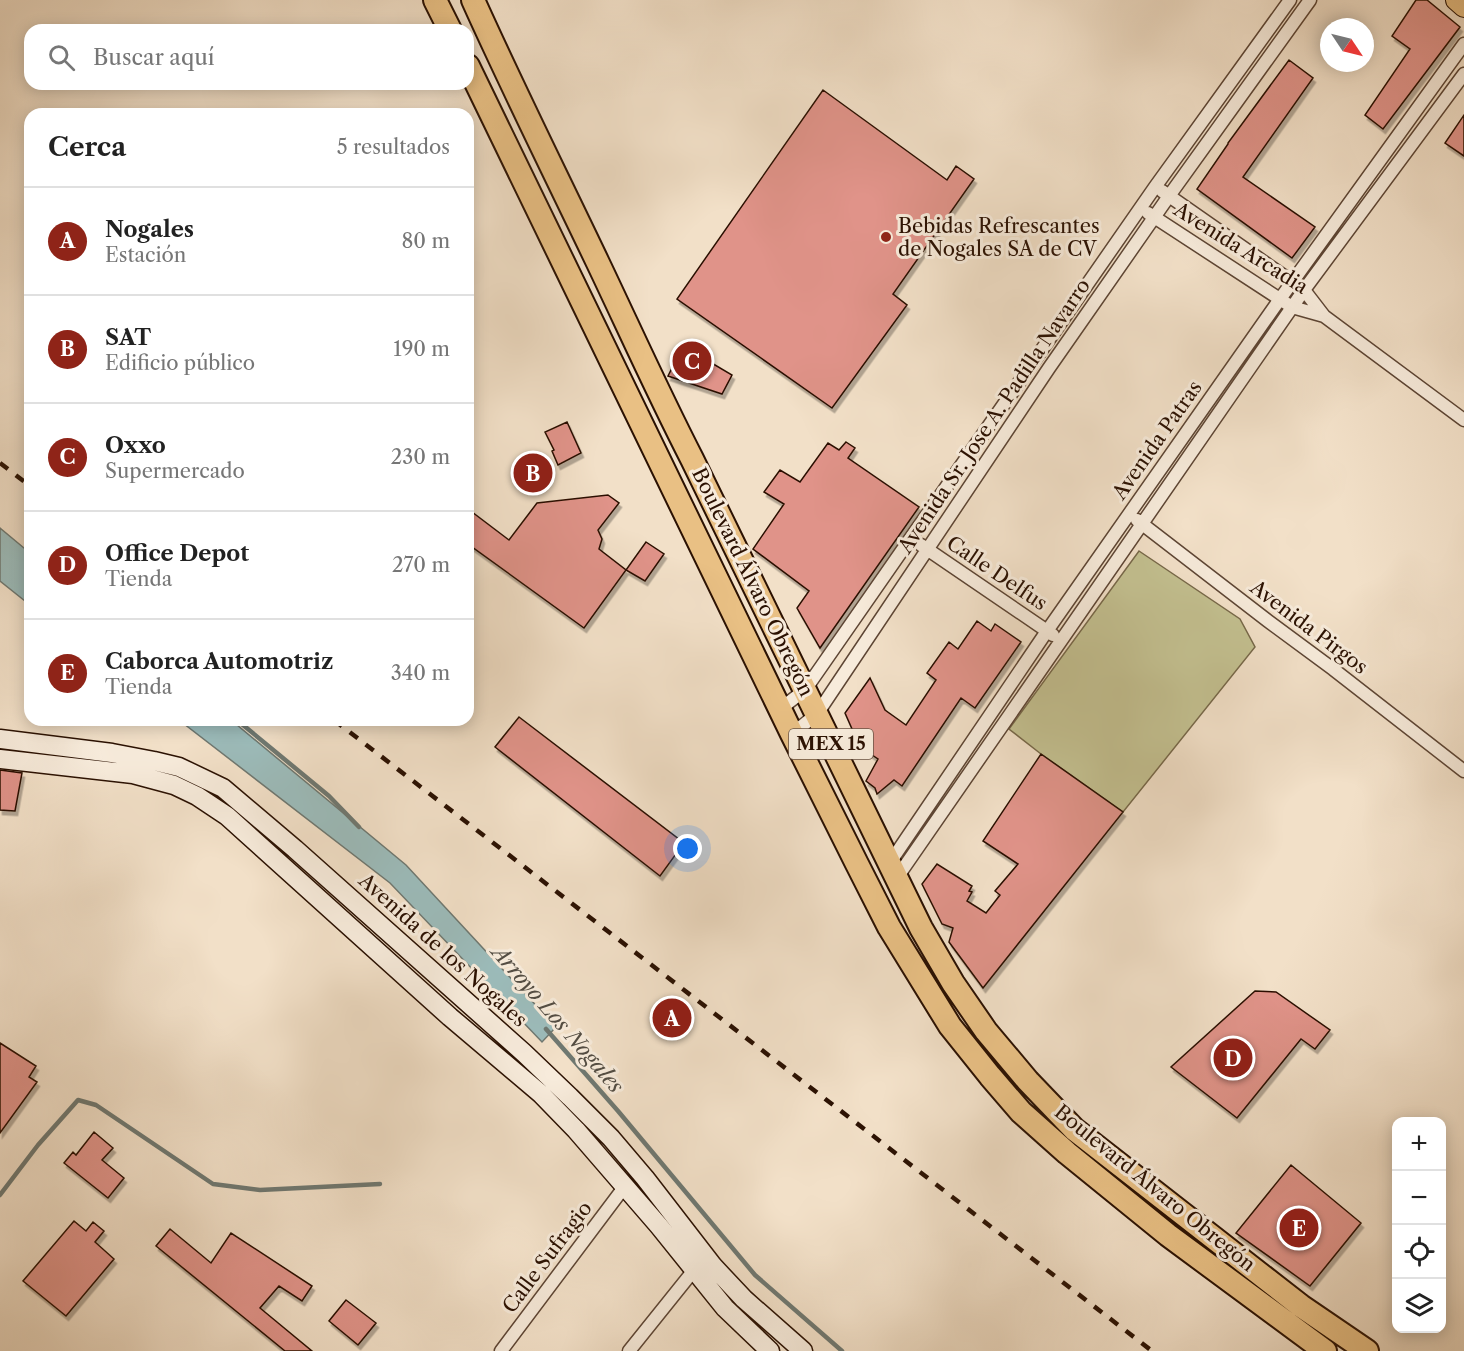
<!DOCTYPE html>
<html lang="es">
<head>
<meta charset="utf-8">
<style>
	body { margin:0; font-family:"Libre Caslon Text",serif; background:#f2f2f2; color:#222 }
	.controls { position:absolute; right:18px; bottom:18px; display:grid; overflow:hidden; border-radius:12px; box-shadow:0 3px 15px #0003 }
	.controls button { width:54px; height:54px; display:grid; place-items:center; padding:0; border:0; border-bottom:2px solid #e0e0e0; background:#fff; color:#222; font:30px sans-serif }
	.compass { position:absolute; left:1320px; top:18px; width:54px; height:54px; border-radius:50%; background:#fff; box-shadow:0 3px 15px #0003; rotate:125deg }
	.you { position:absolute; left:688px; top:849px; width:21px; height:21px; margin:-15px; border:4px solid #fff; border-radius:50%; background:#1a73e8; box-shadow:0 0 0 9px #1a73e833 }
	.badge { display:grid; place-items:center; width:39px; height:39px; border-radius:50%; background:#8f2418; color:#fff; font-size:20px; font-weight:700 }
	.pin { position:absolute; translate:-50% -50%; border:3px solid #fff; box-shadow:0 2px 6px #0006 }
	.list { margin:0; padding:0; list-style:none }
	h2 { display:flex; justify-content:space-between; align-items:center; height:78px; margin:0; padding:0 24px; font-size:26px }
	h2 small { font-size:20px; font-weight:400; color:#767676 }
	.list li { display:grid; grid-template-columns:39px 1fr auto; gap:18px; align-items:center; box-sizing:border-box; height:108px; padding:0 24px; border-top:2px solid #e0e0e0 }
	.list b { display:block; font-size:22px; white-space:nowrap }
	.list p { margin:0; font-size:20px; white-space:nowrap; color:#767676 }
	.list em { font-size:20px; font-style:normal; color:#767676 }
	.icon { flex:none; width:33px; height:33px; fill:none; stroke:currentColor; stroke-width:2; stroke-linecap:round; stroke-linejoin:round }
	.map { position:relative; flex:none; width:1464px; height:1351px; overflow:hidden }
	.search { position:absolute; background:#fff; box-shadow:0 3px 15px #0003; left:24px; top:24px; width:450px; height:66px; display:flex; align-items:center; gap:15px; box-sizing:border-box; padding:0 21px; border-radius:18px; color:#767676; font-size:22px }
	.panel { position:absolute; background:#fff; box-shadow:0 3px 15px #0003; left:24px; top:108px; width:450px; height:618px; border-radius:18px }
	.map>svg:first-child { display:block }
</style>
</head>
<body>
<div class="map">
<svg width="1464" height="1351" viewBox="0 0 1464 1351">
	<defs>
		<filter id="shadow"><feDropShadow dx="2.5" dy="4.5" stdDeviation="0" flood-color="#0004"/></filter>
	</defs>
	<rect width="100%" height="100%" fill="#f2e0c8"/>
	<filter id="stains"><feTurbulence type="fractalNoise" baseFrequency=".00333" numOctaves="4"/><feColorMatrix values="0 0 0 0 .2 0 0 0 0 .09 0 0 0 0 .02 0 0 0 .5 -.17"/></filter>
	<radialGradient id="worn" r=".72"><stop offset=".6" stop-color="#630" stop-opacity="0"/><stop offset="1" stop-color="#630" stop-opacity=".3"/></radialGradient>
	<path fill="#c3c090" stroke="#776849" stroke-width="1.5" d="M 1139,551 L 1240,619 L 1255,647 L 1123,812 L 1041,754 L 1009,729 Z"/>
	<path fill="#9cbcbb" stroke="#6f7871" stroke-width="1.5" d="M 0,528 L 30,553 L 30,605 L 0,581 Z
		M 179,720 L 231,720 L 406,865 L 556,1027 L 542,1042 L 390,883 Z"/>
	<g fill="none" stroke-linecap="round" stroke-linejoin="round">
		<path stroke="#6f7871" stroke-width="4.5" d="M 237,720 L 329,796 L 359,827
			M 546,1029 L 618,1111 L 755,1275 L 842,1351
			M 0,1195 L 38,1145 L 78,1100 L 96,1105 L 213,1184 L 260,1190 L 380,1184"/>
	</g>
	<path fill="#e09389" stroke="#2b1102" stroke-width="1.5" filter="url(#shadow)" d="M 1416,0 L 1427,0 L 1460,27 L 1383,129 L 1365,115 L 1410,49 L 1392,36 Z
		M 1289,60 L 1313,78 L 1243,177 L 1315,227 L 1292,258 L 1197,189 L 1228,144 L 1228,143 Z
		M 823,90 L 947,180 L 956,166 L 974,179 L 893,294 L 907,305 L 832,408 L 677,299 Z
		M 1464,115 L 1464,156 L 1445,143 Z
		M 683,346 L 732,375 L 722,394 L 668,376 Z
		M 567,422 L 581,453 L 558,465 L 552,451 L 554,450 L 545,432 Z
		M 846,442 L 855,448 L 848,458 L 919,507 L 820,648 L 797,608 L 809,591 L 753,549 L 784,504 L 764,492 L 780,470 L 800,482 L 828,443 L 839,450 Z
		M 608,495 L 619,503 L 598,530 L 602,539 L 599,549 L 626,570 L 584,628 L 468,544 L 468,509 L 509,540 L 537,503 Z
		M 646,542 L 664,554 L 645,581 L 626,570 Z
		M 977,621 L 991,631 L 995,624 L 1021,642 L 975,708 L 961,698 L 902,786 L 894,780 L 877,794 L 875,788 L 866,781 L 878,759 L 860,747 L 845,713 L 870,678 L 885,710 L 906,725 L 936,680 L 927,673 L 949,642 L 958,649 Z
		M 519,717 L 684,843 L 660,876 L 495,747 Z
		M 1041,754 L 1123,812 L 983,988 L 949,942 L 953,928 L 942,924 L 922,884 L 937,864 L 972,886 L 969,891 L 972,892 L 967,901 L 986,913 L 1000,895 L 995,891 L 1018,864 L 983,841 Z
		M 0,770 L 22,773 L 15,811 L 0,810 Z
		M 1255,991 L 1276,992 L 1330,1030 L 1315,1049 L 1301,1039 L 1237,1118 L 1171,1067 Z
		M 0,1043 L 36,1066 L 29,1077 L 37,1082 L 0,1133 Z
		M 94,1132 L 113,1148 L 102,1160 L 124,1178 L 108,1198 L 64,1163 L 73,1152 L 76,1155 Z
		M 1291,1165 L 1361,1223 L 1310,1286 L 1236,1233 Z
		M 74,1221 L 86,1231 L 93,1222 L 104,1231 L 95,1242 L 114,1259 L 66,1316 L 23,1281 Z
		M 170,1229 L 211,1263 L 231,1233 L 312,1286 L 302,1301 L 279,1286 L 260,1308 L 312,1351 L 285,1351 L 156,1246 Z
		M 346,1300 L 376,1323 L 358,1345 L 329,1321 Z"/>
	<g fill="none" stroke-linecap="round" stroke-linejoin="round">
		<g stroke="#5d4534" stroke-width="15">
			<path id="street" d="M 1162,191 L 1304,290 L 1324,316 L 1464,420
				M 1148,213 L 1292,307 L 1324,316
				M 1137,520 L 1268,621 L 1333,669 L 1464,771
				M 921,545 L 1053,635
				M 780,709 L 805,690 L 1155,187 L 1290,0
				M 792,734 L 817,714 L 1049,368 L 1169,196 L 1310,0
				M 889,864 L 1047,631 L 1280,299 L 1464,44
				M 896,879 L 1304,290 L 1464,74
				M 501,1351 L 625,1186
				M 629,1351 L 694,1270"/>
		</g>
		<g stroke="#2b1102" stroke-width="21">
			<path id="secondary" d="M 0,739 L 112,753 L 154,761 L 179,767 L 223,788 L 295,849 L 524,1053 L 570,1097 L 611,1138 L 645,1178 L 713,1266 L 744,1299 L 803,1351
				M 0,759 L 133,774 L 174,785 L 197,796 L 227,816 L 450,1017 L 541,1094 L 576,1130 L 659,1226 L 725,1308 L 770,1351"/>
		</g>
		<g stroke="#2b1102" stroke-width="22">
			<path id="primary" d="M 1456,0 L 1464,7"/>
		</g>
		<g stroke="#2b1102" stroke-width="26">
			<path id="highway" d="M 435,0 L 450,30
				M 473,0 C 513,89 556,175 598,263 C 629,328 659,395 692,459 L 921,928 L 953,983 L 986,1031 L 1028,1081 L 1074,1129 L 1301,1306 L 1367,1351
				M 468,66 L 792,734 L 857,864 L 889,927 L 950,1026 L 990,1076 L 1021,1112 L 1067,1153 L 1168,1235 L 1325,1351"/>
		</g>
		<use href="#street" stroke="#f7ebdb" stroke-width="12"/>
		<use href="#secondary" stroke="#f7ebdb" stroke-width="18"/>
		<use href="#primary" stroke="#e9c084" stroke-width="20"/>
		<use href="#highway" stroke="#e9c084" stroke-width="22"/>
		<path stroke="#2b1102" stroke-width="4.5" stroke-dasharray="10 10" stroke-linecap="butt" d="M 0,463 L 30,486
			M 334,720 L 1152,1351"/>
	</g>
	<circle fill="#8f2418" stroke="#f7ebdb" stroke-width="2" cx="886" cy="237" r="6"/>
	<g text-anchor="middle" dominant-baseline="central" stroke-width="6" stroke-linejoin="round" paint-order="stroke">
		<rect fill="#f7ebdb" stroke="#685243" stroke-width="1.5" x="789" y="729" width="84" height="30" rx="4.5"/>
		<g font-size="18" font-weight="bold" fill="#2b1102">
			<text x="831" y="744">MEX 15</text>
		</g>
		<g font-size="20" fill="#2b1102" stroke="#f7ebdb" text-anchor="start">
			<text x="898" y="226">Bebidas Refrescantes<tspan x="898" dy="23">de Nogales SA de CV</tspan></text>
		</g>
		<g font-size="20" fill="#2b1102" stroke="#f7ebdb">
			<text transform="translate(1241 248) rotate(32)">Avenida Arcadia</text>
			<text transform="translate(994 416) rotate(-56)">Avenida Sr. Jose A. Padilla Navarro</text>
			<text transform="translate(1157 440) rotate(-55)">Avenida Patras</text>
			<text transform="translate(997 573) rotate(34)">Calle Delfus</text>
			<text transform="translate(753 582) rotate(64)">Boulevard Álvaro Obregón</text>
			<text transform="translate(1309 627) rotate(37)">Avenida Pirgos</text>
			<text transform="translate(443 950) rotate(42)">Avenida de los Nogales</text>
			<text transform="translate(1155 1188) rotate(39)">Boulevard Álvaro Obregón</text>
			<text transform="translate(547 1257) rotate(-53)">Calle Sufragio</text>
		</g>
		<g font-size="21" font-style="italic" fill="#534d43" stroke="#f7ebdb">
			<text transform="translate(558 1019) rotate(49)">Arroyo Los Nogales</text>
		</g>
	</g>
	<rect width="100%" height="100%" filter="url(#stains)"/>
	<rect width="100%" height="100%" fill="url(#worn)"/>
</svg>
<div class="controls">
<button>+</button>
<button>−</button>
<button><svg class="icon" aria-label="locate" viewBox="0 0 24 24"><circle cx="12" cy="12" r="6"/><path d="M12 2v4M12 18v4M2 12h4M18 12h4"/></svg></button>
<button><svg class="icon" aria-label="layers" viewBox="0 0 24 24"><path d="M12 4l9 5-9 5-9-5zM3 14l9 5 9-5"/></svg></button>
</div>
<svg class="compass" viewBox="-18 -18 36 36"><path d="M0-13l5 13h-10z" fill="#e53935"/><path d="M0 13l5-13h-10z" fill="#767676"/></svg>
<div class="you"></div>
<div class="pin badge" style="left:672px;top:1018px">A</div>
<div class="pin badge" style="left:533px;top:473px">B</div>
<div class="pin badge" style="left:692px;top:361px">C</div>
<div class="pin badge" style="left:1233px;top:1058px">D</div>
<div class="pin badge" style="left:1299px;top:1228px">E</div>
<div class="search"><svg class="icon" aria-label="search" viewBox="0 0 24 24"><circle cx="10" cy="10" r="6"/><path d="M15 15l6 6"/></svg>Buscar aquí</div>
<section class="panel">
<h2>Cerca<small>5 resultados</small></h2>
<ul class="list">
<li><span class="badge">A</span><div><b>Nogales</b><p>Estación</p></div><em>80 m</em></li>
<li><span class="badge">B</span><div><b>SAT</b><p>Edificio público</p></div><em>190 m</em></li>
<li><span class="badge">C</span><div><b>Oxxo</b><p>Supermercado</p></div><em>230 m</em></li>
<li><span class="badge">D</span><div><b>Office Depot</b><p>Tienda</p></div><em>270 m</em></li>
<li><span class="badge">E</span><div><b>Caborca Automotriz</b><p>Tienda</p></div><em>340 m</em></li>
</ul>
</section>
</div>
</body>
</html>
